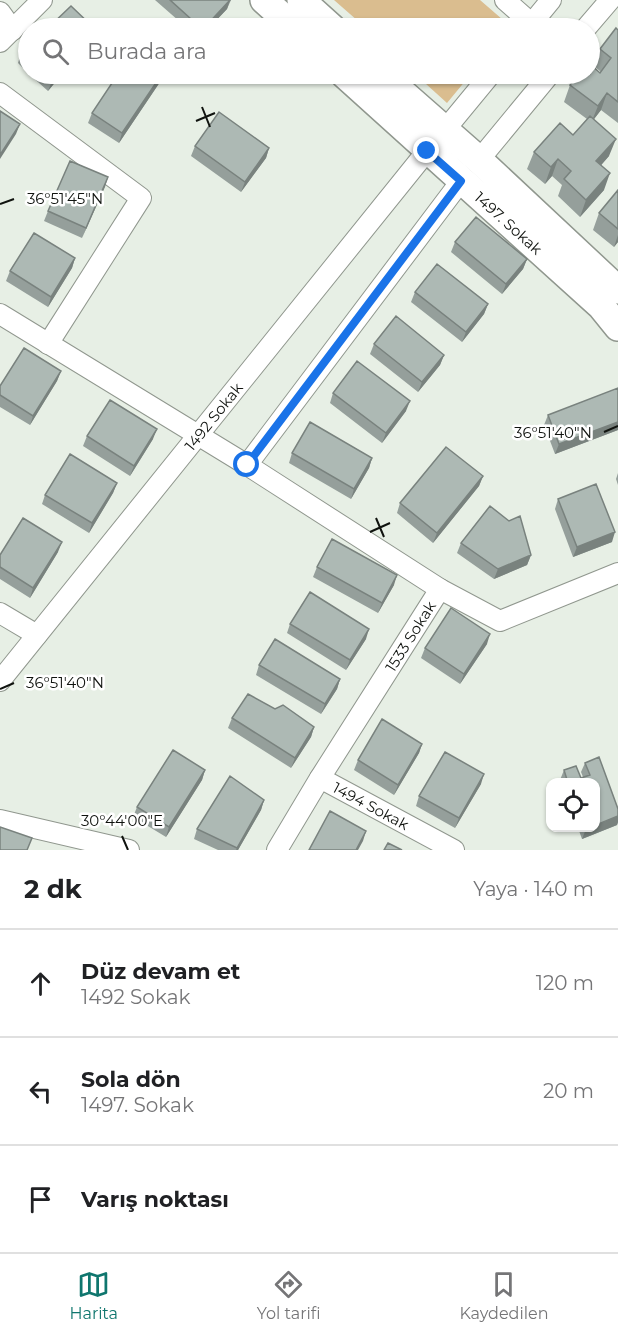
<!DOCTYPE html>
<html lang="tr">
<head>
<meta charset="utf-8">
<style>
	body { margin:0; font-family:Montserrat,sans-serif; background:#f6f6f6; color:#202124 }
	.controls { position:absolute; right:18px; bottom:18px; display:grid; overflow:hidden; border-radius:12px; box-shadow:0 2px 4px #0004 }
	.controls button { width:54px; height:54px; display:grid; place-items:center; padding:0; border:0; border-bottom:2px solid #e0e0e0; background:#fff; color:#202124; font:30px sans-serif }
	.stop { position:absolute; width:18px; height:18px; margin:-14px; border:4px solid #1a73e8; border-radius:50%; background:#fff }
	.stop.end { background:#1a73e8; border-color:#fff; box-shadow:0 2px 6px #0008 }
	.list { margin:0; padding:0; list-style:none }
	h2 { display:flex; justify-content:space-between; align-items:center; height:78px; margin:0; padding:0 24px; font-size:26px }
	h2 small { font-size:20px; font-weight:400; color:#757577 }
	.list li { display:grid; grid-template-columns:39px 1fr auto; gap:18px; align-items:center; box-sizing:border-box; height:108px; padding:0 24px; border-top:2px solid #e0e0e0 }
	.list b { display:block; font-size:22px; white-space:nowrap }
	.list p { margin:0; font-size:20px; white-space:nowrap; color:#757577 }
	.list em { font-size:20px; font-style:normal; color:#757577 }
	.icon { flex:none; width:33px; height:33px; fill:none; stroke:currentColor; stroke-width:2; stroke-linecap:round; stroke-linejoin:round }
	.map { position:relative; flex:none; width:618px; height:850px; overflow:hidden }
	.search { position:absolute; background:#fff; box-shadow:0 2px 4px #0004; left:18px; right:18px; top:18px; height:66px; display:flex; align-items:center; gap:15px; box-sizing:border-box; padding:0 21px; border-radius:33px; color:#757577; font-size:22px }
	.sheet { height:402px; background:#fff }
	nav { display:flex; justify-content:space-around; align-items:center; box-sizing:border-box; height:84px; border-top:2px solid #e0e0e0; background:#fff; font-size:16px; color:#757577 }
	nav a { display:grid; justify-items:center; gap:3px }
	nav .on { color:#0f766e }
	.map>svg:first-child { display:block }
</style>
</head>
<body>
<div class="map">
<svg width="618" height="850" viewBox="0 0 618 850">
	<rect width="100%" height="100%" fill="#e7efe5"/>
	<path fill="#dabd8f" d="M 334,0 L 480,0 L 510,26 L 508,28 L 366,28 Z
		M 415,74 L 471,74 L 447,103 Z"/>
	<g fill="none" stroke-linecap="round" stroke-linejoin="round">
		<g stroke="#90978e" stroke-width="22">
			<g id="street">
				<path d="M 505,0 L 532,24"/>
				<path d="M 0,12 L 13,30"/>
				<path d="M 528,28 L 551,0"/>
				<path d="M 586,28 L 610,0"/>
				<path d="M 0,42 L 42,0"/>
				<path d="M 0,93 L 141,198 L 48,344"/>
				<path d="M 444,131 L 491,74"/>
				<path d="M 479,160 L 550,74"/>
				<path d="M 0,314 L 247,465 L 440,589"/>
				<path d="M 247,465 L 461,181"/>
				<path d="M 0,613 L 37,635"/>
				<path id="s1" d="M 0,681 L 427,151"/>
				<path id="s2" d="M 320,778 L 454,850"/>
				<path d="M 0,820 L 129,850"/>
				<path id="s3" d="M 277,850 L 320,778 L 440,589 L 500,621 L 618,573"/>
			</g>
		</g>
		<g stroke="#90978e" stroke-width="30">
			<g id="secondary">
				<path d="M 264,0 L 295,28"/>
				<path d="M 301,0 L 332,28"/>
				<path id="s4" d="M 344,74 L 601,306 L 618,327"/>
				<path d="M 381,74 L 479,160 L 618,290"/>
			</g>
		</g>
		<use href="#street" stroke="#fff" stroke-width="20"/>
		<use href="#secondary" stroke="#fff" stroke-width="27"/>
	</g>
	<path fill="#959f9b" d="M 155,0 L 231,0 L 227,9 L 209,28 L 187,28 Z
		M 618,30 L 618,123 L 601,110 L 594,119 L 609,156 L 601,165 L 604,190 L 580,217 L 558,196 L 562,185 L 552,176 L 545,184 L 527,169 L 534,152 L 573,135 L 587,119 L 564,102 L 570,85 L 600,73 L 601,72 L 594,66 L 600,49 Z
		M 28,47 L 28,73 L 18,63 L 21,53 Z
		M 29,74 L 62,74 L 48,91 Z
		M 164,76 L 119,143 L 88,123 L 92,113 Z
		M 195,146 L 269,148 L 266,158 L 241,192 L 191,156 Z
		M 108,177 L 82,238 L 44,221 L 48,211 Z
		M 618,190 L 618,242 L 614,247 L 593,230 L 599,213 Z
		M 455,242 L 527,259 L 523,269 L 502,294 L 451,252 Z
		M 75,258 L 72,268 L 48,307 L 6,281 L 10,271 Z
		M 415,292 L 488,304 L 484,314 L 462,342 L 411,302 Z
		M 374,344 L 444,355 L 440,365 L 418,392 L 370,354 Z
		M 61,371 L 57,381 L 30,425 L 0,407 L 0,386 Z
		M 618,388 L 618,430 L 555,454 L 544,425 L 548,415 Z
		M 333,393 L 406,411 L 382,443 L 330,403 Z
		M 87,436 L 153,439 L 130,476 L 83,446 Z
		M 292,453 L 372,458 L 369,468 L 351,499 L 289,463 Z
		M 618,473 L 618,485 L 616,479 Z
		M 483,476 L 479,486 L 433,543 L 397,513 L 400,503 Z
		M 117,483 L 113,493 L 89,533 L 42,504 L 45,495 Z
		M 558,499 L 612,542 L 573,557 L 555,509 Z
		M 461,543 L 531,555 L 527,565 L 494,579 L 457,553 Z
		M 58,552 L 30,598 L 0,579 L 0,555 Z
		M 317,567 L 394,585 L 378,613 L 313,577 Z
		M 290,624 L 366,639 L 346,670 L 287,633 Z
		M 487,644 L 460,684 L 421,658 L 425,648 Z
		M 259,665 L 340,679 L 337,689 L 321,714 L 256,675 Z
		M 275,709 L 314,727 L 311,737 L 291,768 L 228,728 L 232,718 Z
		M 422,744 L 419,753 L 394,795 L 354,770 L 358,760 Z
		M 599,757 L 618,809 L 618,822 L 617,825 L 582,839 L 578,828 L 596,828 L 596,783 L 561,783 L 560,780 L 564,770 L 576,766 L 581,778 L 583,777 L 581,772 L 585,763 Z
		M 205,770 L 202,780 L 166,837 L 133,817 L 137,807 Z
		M 481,784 L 455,828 L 416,806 L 419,796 Z
		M 264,800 L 261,810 L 238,850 L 218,850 L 194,839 L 197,829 Z"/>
	<path fill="#79827e" d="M 230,0 L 227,9 L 209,28 L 204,28 Z
		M 58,74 L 62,74 L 48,91 L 52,81 Z
		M 162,74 L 164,74 L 164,76 L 119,143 L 122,133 Z
		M 607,93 L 601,110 L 591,123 L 598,106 Z
		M 20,124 L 16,134 L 0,159 L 0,155 Z
		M 616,139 L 609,156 L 590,178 L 596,161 Z
		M 269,148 L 266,158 L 241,192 L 245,182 Z
		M 558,159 L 552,176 L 545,184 L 551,167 Z
		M 610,173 L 604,190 L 580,217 L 586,200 Z
		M 108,177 L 105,187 L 82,238 L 86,228 Z
		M 618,235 L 618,242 L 614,247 Z
		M 75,258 L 72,268 L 48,307 L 51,297 Z
		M 527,259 L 523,269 L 502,294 L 506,284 Z
		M 488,304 L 484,314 L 462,342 L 466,332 Z
		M 444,355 L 440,365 L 418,392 L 422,382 Z
		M 61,371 L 57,381 L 30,425 L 33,416 Z
		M 410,401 L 406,411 L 382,443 L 386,433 Z
		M 618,422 L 618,430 L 555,454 L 559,444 Z
		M 157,429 L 153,439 L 130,476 L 134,466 Z
		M 372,458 L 369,468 L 351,499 L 354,489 Z
		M 483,476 L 479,486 L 433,543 L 437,533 Z
		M 117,483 L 113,493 L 89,533 L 92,523 Z
		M 615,532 L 612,542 L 573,557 L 577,547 Z
		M 62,542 L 58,552 L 30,598 L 33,588 Z
		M 531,555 L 527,565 L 494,579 L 498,569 Z
		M 397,575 L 394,585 L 378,613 L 382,603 Z
		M 369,629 L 366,639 L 346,670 L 350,660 Z
		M 490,634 L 487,644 L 460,684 L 464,674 Z
		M 340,679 L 337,689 L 321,714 L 325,704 Z
		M 314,727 L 311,737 L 291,768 L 295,758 Z
		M 422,744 L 419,753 L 394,795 L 398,785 Z
		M 205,770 L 202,780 L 166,837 L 169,827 Z
		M 484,774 L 481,784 L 455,828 L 459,818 Z
		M 264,800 L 261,810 L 238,850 L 236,850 Z
		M 618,816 L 618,822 L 617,825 L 582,839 L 586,829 L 589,828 L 596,828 L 596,825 Z
		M 366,831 L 363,841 L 358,850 L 356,850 Z"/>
	<path fill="#adb9b4" stroke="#79827e" stroke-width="1.5" d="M 170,0 L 230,0 L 204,28 L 201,28 Z
		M 71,6 L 94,28 L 48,28 Z
		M 616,28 L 618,30 L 618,102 L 607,93 L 598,106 L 570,85 L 578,74 L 590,74 L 590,64 L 600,73 L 611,58 L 600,49 Z
		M 28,47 L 28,60 L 21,53 Z
		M 44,74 L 58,74 L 52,81 Z
		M 118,74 L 162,74 L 122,133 L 92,113 Z
		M 0,111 L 20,124 L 0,155 Z
		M 219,112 L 269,148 L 245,182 L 195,146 Z
		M 590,116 L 616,139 L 596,161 L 610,173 L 586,200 L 564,179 L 571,171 L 558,159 L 551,167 L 534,152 L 560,123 L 573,135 Z
		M 70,161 L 108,177 L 86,228 L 48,211 Z
		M 618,190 L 618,229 L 599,213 Z
		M 476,217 L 527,259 L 506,284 L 455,242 Z
		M 34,233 L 75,258 L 51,297 L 10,271 Z
		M 437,264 L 488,304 L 466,332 L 415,292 Z
		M 396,316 L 444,355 L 422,382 L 374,344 Z
		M 24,348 L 61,371 L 33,416 L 0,395 L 0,386 Z
		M 357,361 L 410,401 L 386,433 L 333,393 Z
		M 618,388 L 618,422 L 559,444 L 548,415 Z
		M 110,400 L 157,429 L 134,466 L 87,436 Z
		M 310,422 L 372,458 L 354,489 L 292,453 Z
		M 446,447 L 483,476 L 437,533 L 400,503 Z
		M 70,454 L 117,483 L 92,523 L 45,495 Z
		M 596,484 L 615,532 L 577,547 L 558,499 Z
		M 490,506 L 509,521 L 520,516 L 531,555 L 498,569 L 461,543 Z
		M 23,518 L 62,542 L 33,588 L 0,567 L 0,555 Z
		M 332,539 L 397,575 L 382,603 L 317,567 Z
		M 310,592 L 369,629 L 350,660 L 290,624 Z
		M 451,608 L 490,634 L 464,674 L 425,648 Z
		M 275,639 L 340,679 L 325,704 L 259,665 Z
		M 248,694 L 275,709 L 283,705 L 314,727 L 295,758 L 232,718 Z
		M 382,719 L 422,744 L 398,785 L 358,760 Z
		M 173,750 L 205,770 L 169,827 L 137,807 Z
		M 445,752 L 484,774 L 459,818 L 419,796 Z
		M 599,757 L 618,809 L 618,816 L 596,825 L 596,783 L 568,783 L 564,770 L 576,766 L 581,778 L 590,775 L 585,763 Z
		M 230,776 L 264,800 L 237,848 L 197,829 Z
		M 330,811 L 366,831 L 356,850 L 309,850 Z
		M 0,827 L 32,838 L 27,850 L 0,850 Z
		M 388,843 L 402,850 L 384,850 Z"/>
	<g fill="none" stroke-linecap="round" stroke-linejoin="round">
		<path stroke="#1a73e8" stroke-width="8" d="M 247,465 L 461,181 L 427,151"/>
	</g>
	<path fill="none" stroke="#10130f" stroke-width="2" d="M 202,107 L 210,127M 196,121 L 215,113M 0,204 L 14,199M 604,432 L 618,426M 376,518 L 384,537M 370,532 L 390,523M 0,689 L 14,683M 122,836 L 128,850"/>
	<g text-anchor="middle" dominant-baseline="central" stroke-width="5" stroke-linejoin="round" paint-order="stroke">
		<g font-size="15" fill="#10130f" stroke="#fff">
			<text stroke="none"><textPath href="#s4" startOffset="222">1497. Sokak</textPath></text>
			<text stroke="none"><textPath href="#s1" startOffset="340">1492 Sokak</textPath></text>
			<text stroke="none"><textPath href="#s3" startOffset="252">1533 Sokak</textPath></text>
			<text stroke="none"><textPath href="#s2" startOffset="58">1494 Sokak</textPath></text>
		</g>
	</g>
	<g font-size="15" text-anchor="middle" fill="#10130f" stroke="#fff" stroke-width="5" stroke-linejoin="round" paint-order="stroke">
		<text x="65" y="204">36°51'45"N</text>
		<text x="553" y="438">36°51'40"N</text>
		<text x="65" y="688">36°51'40"N</text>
		<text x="122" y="826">30°44'00"E</text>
	</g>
</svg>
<div class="controls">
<button><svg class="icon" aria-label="locate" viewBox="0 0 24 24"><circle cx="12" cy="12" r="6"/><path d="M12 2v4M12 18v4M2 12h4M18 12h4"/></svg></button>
</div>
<div class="stop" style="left:247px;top:465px"></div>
<div class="stop end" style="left:427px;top:151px"></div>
<div class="search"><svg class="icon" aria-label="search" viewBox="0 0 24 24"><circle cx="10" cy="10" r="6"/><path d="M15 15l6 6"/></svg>Burada ara</div>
</div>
<section class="sheet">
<h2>2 dk<small>Yaya · 140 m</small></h2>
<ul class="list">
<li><svg class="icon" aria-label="ahead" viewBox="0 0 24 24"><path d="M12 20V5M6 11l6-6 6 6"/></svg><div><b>Düz devam et</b><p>1492 Sokak</p></div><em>120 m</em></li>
<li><svg class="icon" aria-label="left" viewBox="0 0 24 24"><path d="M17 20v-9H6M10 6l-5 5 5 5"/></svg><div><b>Sola dön</b><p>1497. Sokak</p></div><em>20 m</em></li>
<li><svg class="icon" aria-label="arrive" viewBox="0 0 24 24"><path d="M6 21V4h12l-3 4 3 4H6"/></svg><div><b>Varış noktası</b></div></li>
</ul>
</section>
<nav>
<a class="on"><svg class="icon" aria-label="map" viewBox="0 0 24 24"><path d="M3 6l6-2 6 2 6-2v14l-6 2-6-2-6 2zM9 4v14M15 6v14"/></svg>Harita</a>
<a><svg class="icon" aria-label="directions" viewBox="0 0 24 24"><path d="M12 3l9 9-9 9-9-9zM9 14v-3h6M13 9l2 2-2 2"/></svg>Yol tarifi</a>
<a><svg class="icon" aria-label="saved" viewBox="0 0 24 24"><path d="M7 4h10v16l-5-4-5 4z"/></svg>Kaydedilen</a>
</nav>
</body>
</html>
